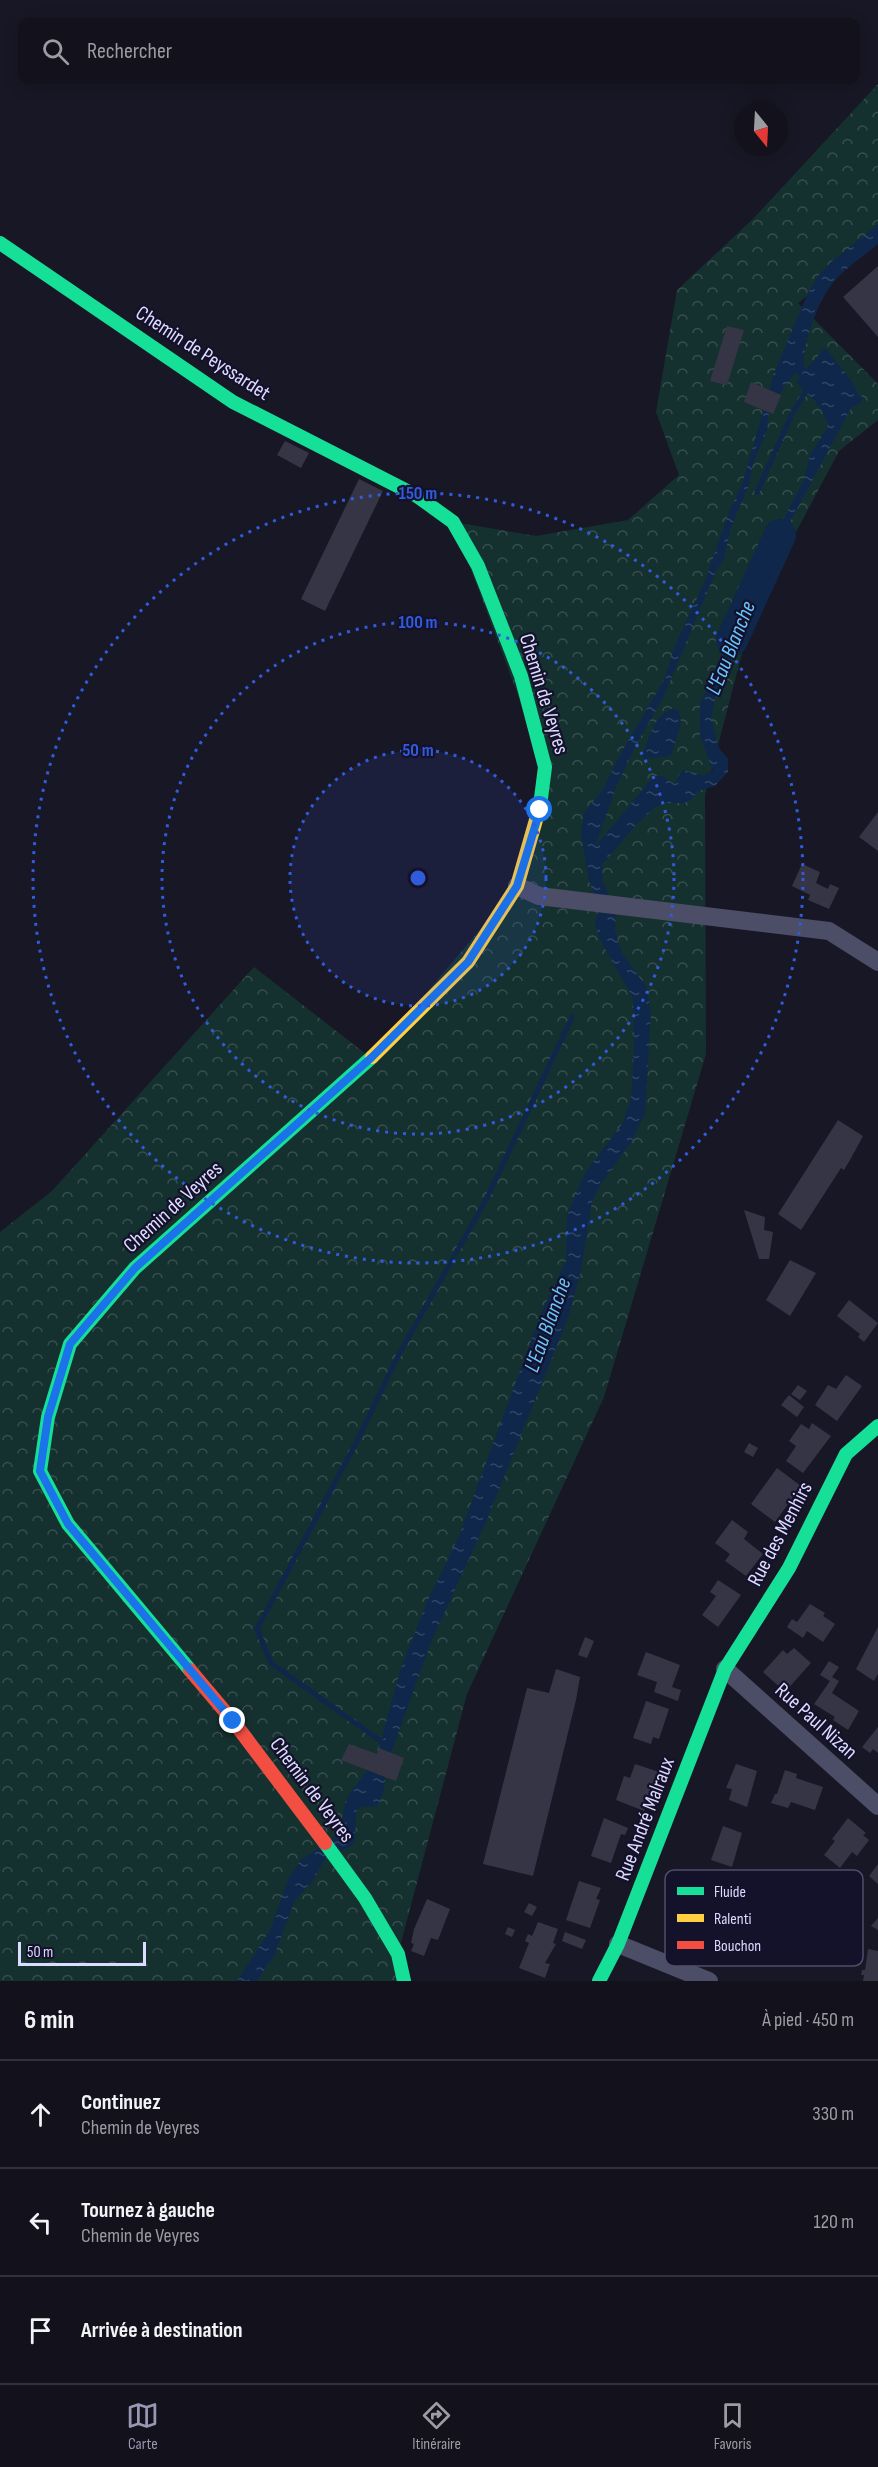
<!DOCTYPE html>
<html lang="fr">
<head>
<meta charset="utf-8">
<style>
	body { margin:0; font-family:"Sofia Sans Condensed",sans-serif; background:#1f1f29; color:#f1f3f6 }
	.compass { position:absolute; left:734px; top:102px; width:54px; height:54px; border-radius:50%; background:#12111c; box-shadow:0 3px 15px #0003; rotate:162deg }
	.scale { position:absolute; left:18px; bottom:15px; width:128px; box-sizing:border-box; padding-left:6px; border:3px solid #dddbff; border-top:0; font-size:16px; line-height:21px; white-space:nowrap; color:#dddbff; -webkit-text-stroke:4px #14112b; paint-order:stroke }
	.stop { position:absolute; width:18px; height:18px; margin:-14px; border:4px solid #1a73e8; border-radius:50%; background:#fff }
	.stop.end { background:#1a73e8; border-color:#fff; box-shadow:0 2px 6px #0008 }
	.list { margin:0; padding:0; list-style:none }
	h2 { display:flex; justify-content:space-between; align-items:center; height:78px; margin:0; padding:0 24px; font-size:26px }
	h2 small { font-size:20px; font-weight:400; color:#9c9da3 }
	.list li { display:grid; grid-template-columns:39px 1fr auto; gap:18px; align-items:center; box-sizing:border-box; height:108px; padding:0 24px; border-top:2px solid #31313b }
	.list b { display:block; font-size:22px; white-space:nowrap }
	.list p { margin:0; font-size:20px; white-space:nowrap; color:#9c9da3 }
	.list em { font-size:20px; font-style:normal; color:#9c9da3 }
	.icon { flex:none; width:33px; height:33px; fill:none; stroke:currentColor; stroke-width:2; stroke-linecap:round; stroke-linejoin:round }
	.map { position:relative; flex:none; width:878px; height:1981px; overflow:hidden }
	.search { position:absolute; background:#12111c; box-shadow:0 3px 15px #0003; left:18px; right:18px; top:18px; height:66px; display:flex; align-items:center; gap:15px; box-sizing:border-box; padding:0 21px; border-radius:12px; color:#9c9da3; font-size:22px }
	.sheet { height:402px; background:#12111c }
	nav { display:flex; justify-content:space-around; align-items:center; box-sizing:border-box; height:84px; border-top:2px solid #31313b; background:#12111c; font-size:16px; color:#9c9da3 }
	nav a { display:grid; justify-items:center; gap:3px }
	nav .on { color:#9896b3 }
	.map>svg:first-child { display:block }
</style>
</head>
<body>
<div class="map">
<svg width="878" height="1981" viewBox="0 0 878 1981">
	<defs>
		<pattern id="forest-crowns" width="20" height="18" patternUnits="userSpaceOnUse" patternTransform="scale(1.5)"><rect width="20" height="18" fill="#15312f"/><path d="M2 6a3 3 0 1 1 6 0M12 15a3 3 0 1 1 6 0" fill="none" stroke="#374e4e"/></pattern>
		<pattern id="water-ripples" width="26" height="14" patternUnits="userSpaceOnUse" patternTransform="scale(1.5)"><rect width="26" height="14" fill="#0e274a"/><path d="M2 4q2-2 4 0t4 0M15 11q2-2 4 0t4 0" fill="none" stroke="#314665"/></pattern>
	</defs>
	<rect width="100%" height="100%" fill="#181725"/>
	<path fill="url(#forest-crowns)" d="M 878,84 L 878,240 L 798,303 L 878,384 L 878,420 L 839,451 L 752,615 L 705,795 L 706,1054 L 604,1397 L 467,1694 L 398,1954 L 404,1981 L 0,1981 L 0,1232 L 52,1191 L 254,967 L 371,1058 L 517,886 L 545,767 L 453,522 L 536,536 L 628,520 L 679,475 L 656,412 L 677,290 L 754,218 Z"/>
	<path fill="url(#water-ripples)" fill-rule="evenodd" d="M 878,224 L 878,244 C 862,257 841,271 829,288 C 817,305 802,346 804,367 L 807,368 L 825,348 L 827,350 C 835,362 856,382 858,394 L 863,397 L 862,402 L 851,408 L 756,586 L 744,619 L 733,639 L 717,691 L 711,719 L 719,748 L 728,759 L 728,772 L 715,786 L 698,791 L 690,801 L 683,803 L 664,803 L 654,808 L 635,826 L 602,865 L 603,883 L 616,909 L 615,931 L 622,953 L 647,988 L 651,1012 L 645,1113 L 632,1141 L 600,1185 L 592,1202 L 581,1270 L 568,1318 L 486,1522 L 431,1642 L 391,1753 L 379,1748 L 401,1668 L 426,1604 L 459,1536 L 542,1311 L 566,1261 L 567,1215 L 585,1173 L 622,1124 L 631,1099 L 634,1050 L 633,998 L 599,938 L 595,924 L 599,908 L 589,881 L 581,834 L 584,813 L 603,789 L 621,753 L 664,680 L 674,648 L 705,581 L 729,512 L 743,481 L 774,373 L 807,295 L 817,277 L 830,263 ZM 796,373 L 800,376 L 797,382 C 800,389 806,391 811,397 C 818,404 827,417 828,427 L 810,455 L 804,480 L 759,566 L 700,704 L 700,736 L 713,771 L 703,775 L 683,770 L 676,779 L 677,784 C 665,782 665,771 652,778 L 595,847 L 616,787 L 636,745 L 662,700 L 717,569 L 724,559 L 731,527 L 749,485 L 753,463 L 767,431 L 768,416 L 785,385 Z
		M 674,708 L 679,711 L 681,722 L 671,756 L 645,759 L 642,755 C 649,738 655,713 674,708 Z
		M 367,1770 L 385,1777 L 385,1785 L 378,1806 L 362,1807 L 356,1811 L 355,1841 L 351,1846 L 326,1857 L 312,1882 L 295,1900 L 274,1956 L 257,1981 L 237,1981 L 270,1930 L 289,1877 L 301,1860 L 334,1838 L 341,1823 L 346,1799 Z"/>
	<g fill="none" stroke-linecap="round" stroke-linejoin="round">
		<path stroke="#0e274a" stroke-width="5" d="M 757,492 L 792,414 L 809,386
			M 382,1742 L 271,1663 L 257,1629 L 357,1441 L 398,1356 L 487,1198 L 572,1017"/>
		<path stroke="#0e274a" stroke-width="32" d="M 732,640 L 780,535"/>
	</g>
	<path fill="#363546" d="M 878,266 L 878,337 L 843,297 Z
		M 727,326 L 744,330 L 727,385 L 710,381 Z
		M 751,382 L 781,395 L 773,414 L 744,402 Z
		M 285,441 L 309,453 L 301,468 L 277,455 Z
		M 359,479 L 383,491 L 325,611 L 301,599 Z
		M 878,812 L 878,851 L 859,837 Z
		M 802,864 L 820,872 L 816,883 L 828,889 L 830,884 L 839,888 L 829,909 L 808,900 L 810,895 L 792,886 Z
		M 838,1120 L 863,1136 L 850,1160 L 844,1170 L 841,1168 L 801,1230 L 778,1214 Z
		M 744,1210 L 765,1217 L 764,1230 L 773,1232 L 769,1259 L 759,1259 Z
		M 790,1260 L 816,1273 L 790,1316 L 766,1300 Z
		M 849,1300 L 878,1323 L 864,1342 L 858,1337 L 860,1334 L 837,1316 Z
		M 846,1375 L 862,1386 L 837,1421 L 815,1405 L 828,1385 L 836,1389 Z
		M 798,1385 L 807,1391 L 800,1400 L 791,1394 Z
		M 789,1395 L 804,1407 L 797,1417 L 781,1405 Z
		M 812,1423 L 831,1436 L 803,1473 L 786,1461 L 796,1446 L 789,1441 L 801,1424 L 809,1429 Z
		M 749,1443 L 758,1448 L 753,1457 L 744,1452 Z
		M 777,1468 L 801,1486 L 775,1522 L 751,1504 Z
		M 732,1520 L 748,1532 L 744,1539 L 763,1554 L 746,1576 L 725,1561 L 730,1554 L 715,1543 Z
		M 718,1580 L 741,1595 L 718,1627 L 702,1615 L 716,1596 L 710,1592 Z
		M 810,1604 L 825,1613 L 823,1616 L 835,1624 L 823,1642 L 807,1631 L 803,1638 L 787,1627 L 792,1619 L 797,1622 Z
		M 878,1627 L 878,1674 L 874,1681 L 856,1669 Z
		M 585,1637 L 594,1641 L 587,1658 L 578,1655 Z
		M 794,1648 L 811,1663 L 785,1692 L 763,1672 L 783,1650 L 787,1654 Z
		M 646,1652 L 680,1665 L 672,1687 L 681,1690 L 678,1701 L 654,1692 L 657,1682 L 637,1675 Z
		M 829,1661 L 839,1667 L 832,1677 L 839,1681 L 832,1693 L 859,1711 L 848,1730 L 833,1720 L 835,1717 L 814,1704 L 830,1681 L 820,1675 Z
		M 556,1669 L 580,1677 L 576,1700 L 533,1876 L 483,1864 L 527,1688 L 549,1693 Z
		M 646,1701 L 669,1709 L 659,1739 L 653,1737 L 651,1744 L 633,1738 Z
		M 878,1727 L 878,1753 L 873,1749 L 870,1753 L 862,1747 Z
		M 349,1744 L 377,1754 L 379,1748 L 404,1758 L 396,1781 L 341,1760 Z
		M 635,1764 L 659,1772 L 644,1811 L 616,1800 L 624,1776 L 630,1778 Z
		M 736,1764 L 757,1771 L 747,1807 L 729,1800 L 732,1789 L 726,1788 Z
		M 785,1770 L 797,1774 L 796,1778 L 823,1787 L 815,1810 L 791,1802 L 788,1808 L 771,1803 L 775,1794 L 777,1794 Z
		M 604,1818 L 628,1828 L 625,1835 L 621,1834 L 611,1863 L 591,1856 Z
		M 848,1818 L 866,1833 L 863,1835 L 869,1840 L 857,1856 L 852,1852 L 840,1868 L 824,1855 L 835,1841 L 832,1839 Z
		M 723,1826 L 742,1833 L 732,1867 L 711,1860 Z
		M 878,1864 L 878,1884 L 869,1876 Z
		M 579,1881 L 601,1888 L 596,1899 L 600,1900 L 590,1928 L 566,1920 Z
		M 427,1899 L 450,1909 L 438,1940 L 431,1938 L 424,1956 L 411,1951 L 414,1944 L 411,1943 L 414,1929 Z
		M 529,1903 L 537,1907 L 532,1916 L 524,1912 Z
		M 878,1918 L 878,1930 L 871,1926 Z
		M 538,1922 L 558,1929 L 553,1943 L 556,1944 L 545,1963 L 550,1964 L 545,1978 L 519,1968 L 529,1943 L 525,1941 L 528,1934 L 532,1936 Z
		M 508,1927 L 515,1930 L 512,1937 L 505,1934 Z
		M 565,1932 L 586,1940 L 582,1949 L 562,1941 Z
		M 868,1949 L 878,1951 L 878,1981 L 863,1981 L 864,1975 L 861,1975 L 862,1970 L 865,1970 Z"/>
	<g fill="none" stroke-linecap="round" stroke-linejoin="round">
		<path stroke="#4c4d66" stroke-width="18" d="M 517,886 L 539,896 L 829,931 L 878,962
			M 725,1669 L 878,1806
			M 618,1944 L 709,1981"/>
		<path stroke="#16e098" stroke-width="14" d="M 0,243 L 233,402 L 417,496 L 453,522 L 478,566 L 521,676 L 545,767 L 540,806
			M 190,1670 L 68,1524 L 40,1471 L 48,1417 L 70,1344 L 135,1268 L 372,1057
			M 325,1843 L 365,1898 L 398,1954 L 404,1981
			M 599,1981 L 618,1944 L 725,1669 L 789,1568 L 846,1454 L 878,1426"/>
		<path stroke="#ffcf43" stroke-width="14" d="M 372,1057 L 468,962 L 517,886 L 540,806"/>
		<path stroke="#f24e42" stroke-width="14" d="M 190,1670 L 233,1721 L 325,1843"/>
	</g>
	<g fill="none" stroke-linecap="round" stroke-linejoin="round">
		<path stroke="#1a73e8" stroke-width="8" d="M 233,1721 L 68,1524 L 40,1471 L 48,1417 L 70,1344 L 135,1268 L 371,1058 L 468,962 L 517,886 L 540,810"/>
	</g>
	<circle cx="418" cy="878" r="128" fill="#305cdc" fill-opacity=".12"/>
	<g fill="none" stroke="#305cdc" stroke-width="3" stroke-dasharray="3 6">
		<circle cx="418" cy="878" r="128"/>
		<circle cx="418" cy="878" r="256"/>
		<circle cx="418" cy="878" r="385"/>
	</g>
	<g text-anchor="middle" dominant-baseline="central" stroke-width="4.5" stroke-linejoin="round" paint-order="stroke">
		<g font-size="21" fill="#dddbff" stroke="#14112b">
			<text transform="translate(203 353) rotate(33)">Chemin de Peyssardet</text>
			<text transform="translate(544 694) rotate(73)">Chemin de Veyres</text>
			<text transform="translate(173 1207) rotate(-42)">Chemin de Veyres</text>
			<text transform="translate(780 1534) rotate(-62)">Rue des Menhirs</text>
			<text transform="translate(816 1721) rotate(42)">Rue Paul Nizan</text>
			<text transform="translate(312 1790) rotate(53)">Chemin de Veyres</text>
			<text transform="translate(645 1819) rotate(-69)">Rue André Malraux</text>
		</g>
		<g font-size="22" font-style="italic" fill="#6ac4fe" stroke="#14112b">
			<text transform="translate(731 648) rotate(-68)">L'Eau Blanche</text>
			<text transform="translate(548 1325) rotate(-70)">L'Eau Blanche</text>
		</g>
	</g>
	<rect x="665" y="1870" width="198" height="96" rx="9" fill="#14112b" stroke="#504e6b" stroke-width="1.5"/>
	<rect x="677" y="1887" width="27" height="8" fill="#16e098"/>
	<rect x="677" y="1914" width="27" height="8" fill="#ffcf43"/>
	<rect x="677" y="1941" width="27" height="8" fill="#f24e42"/>
	<g font-size="16" fill="#dddbff">
		<text x="714" y="1897">Fluide</text>
		<text x="714" y="1924">Ralenti</text>
		<text x="714" y="1951">Bouchon</text>
	</g>
	<circle cx="418" cy="878" r="9" fill="#305cdc" stroke="#14112b" stroke-width="3"/>
	<g font-size="18" text-anchor="middle" font-weight="bold" fill="#305cdc" stroke="#14112b" stroke-width="4.5" stroke-linejoin="round" paint-order="stroke">
		<text x="418" y="499">150 m</text>
		<text x="418" y="628">100 m</text>
		<text x="418" y="756">50 m</text>
	</g>
</svg>
<svg class="compass" viewBox="-18 -18 36 36"><path d="M0-13l5 13h-10z" fill="#e53935"/><path d="M0 13l5-13h-10z" fill="#9c9da3"/></svg>
<div class="scale">50 m</div>
<div class="stop" style="left:540px;top:810px"></div>
<div class="stop end" style="left:233px;top:1721px"></div>
<div class="search"><svg class="icon" aria-label="search" viewBox="0 0 24 24"><circle cx="10" cy="10" r="6"/><path d="M15 15l6 6"/></svg>Rechercher</div>
</div>
<section class="sheet">
<h2>6 min<small>À pied · 450 m</small></h2>
<ul class="list">
<li><svg class="icon" aria-label="ahead" viewBox="0 0 24 24"><path d="M12 20V5M6 11l6-6 6 6"/></svg><div><b>Continuez</b><p>Chemin de Veyres</p></div><em>330 m</em></li>
<li><svg class="icon" aria-label="left" viewBox="0 0 24 24"><path d="M17 20v-9H6M10 6l-5 5 5 5"/></svg><div><b>Tournez à gauche</b><p>Chemin de Veyres</p></div><em>120 m</em></li>
<li><svg class="icon" aria-label="arrive" viewBox="0 0 24 24"><path d="M6 21V4h12l-3 4 3 4H6"/></svg><div><b>Arrivée à destination</b></div></li>
</ul>
</section>
<nav>
<a class="on"><svg class="icon" aria-label="map" viewBox="0 0 24 24"><path d="M3 6l6-2 6 2 6-2v14l-6 2-6-2-6 2zM9 4v14M15 6v14"/></svg>Carte</a>
<a><svg class="icon" aria-label="directions" viewBox="0 0 24 24"><path d="M12 3l9 9-9 9-9-9zM9 14v-3h6M13 9l2 2-2 2"/></svg>Itinéraire</a>
<a><svg class="icon" aria-label="saved" viewBox="0 0 24 24"><path d="M7 4h10v16l-5-4-5 4z"/></svg>Favoris</a>
</nav>
</body>
</html>
